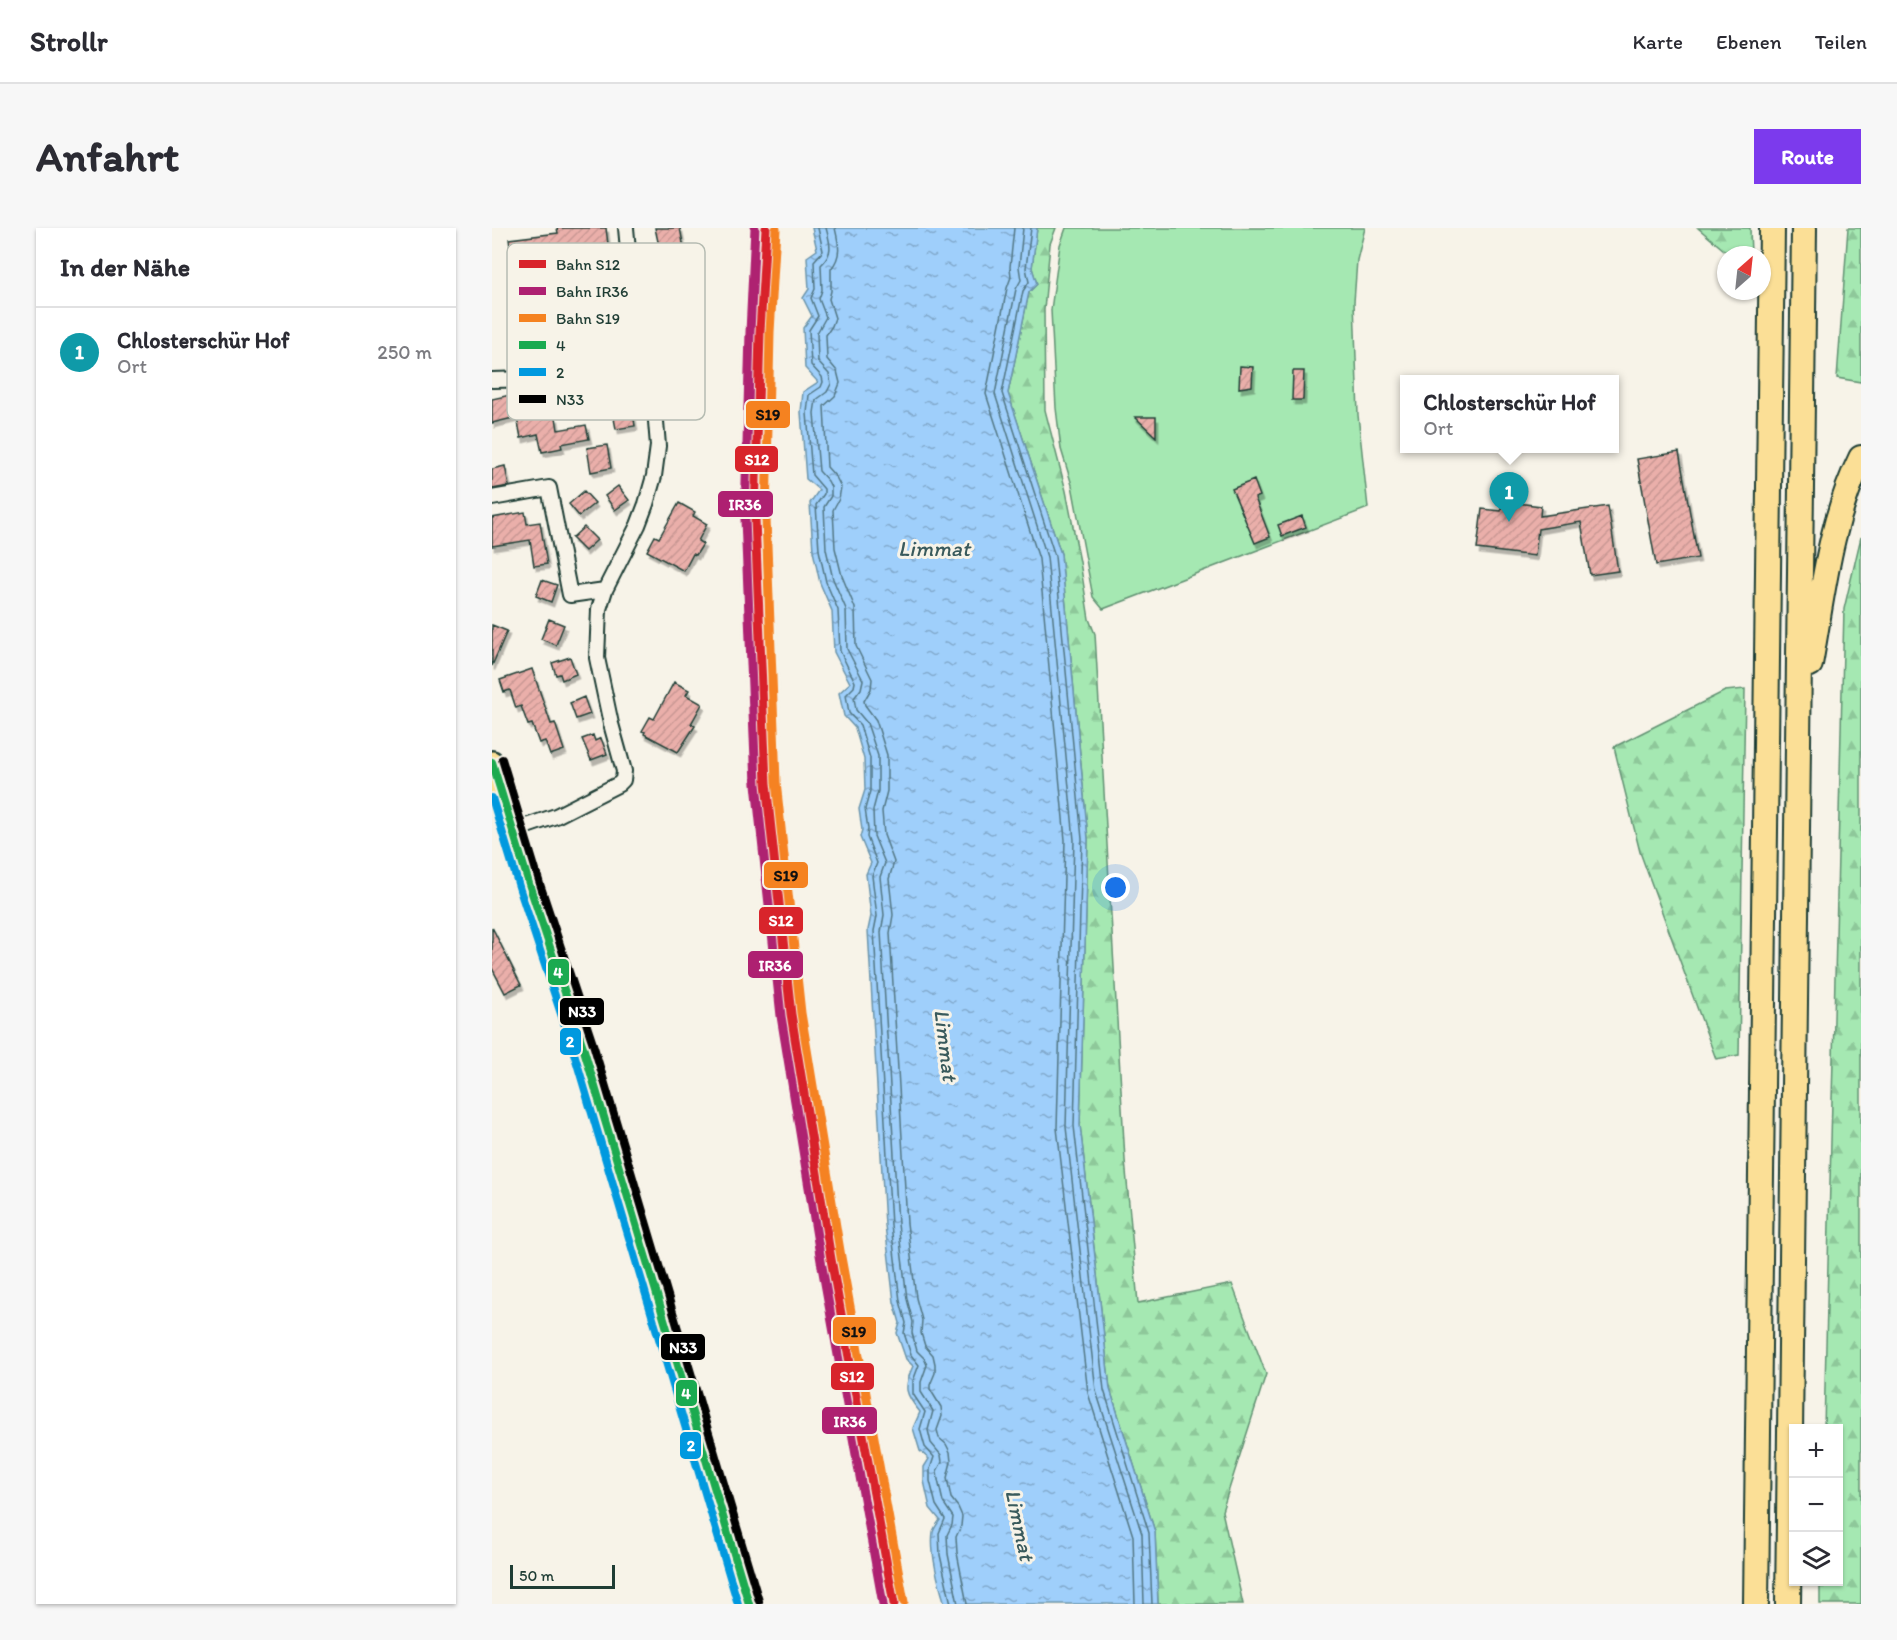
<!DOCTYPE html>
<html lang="de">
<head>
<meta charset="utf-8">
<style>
	body { margin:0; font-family:Itim,sans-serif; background:#f7f7f7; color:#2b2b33 }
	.controls { position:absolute; right:18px; bottom:18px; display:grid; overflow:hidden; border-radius:0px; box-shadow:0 2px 4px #0004 }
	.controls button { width:54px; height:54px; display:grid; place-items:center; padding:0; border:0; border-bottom:2px solid #e1e1e2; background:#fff; color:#2b2b33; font:30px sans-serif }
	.compass { position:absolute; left:1225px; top:18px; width:54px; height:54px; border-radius:50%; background:#fff; box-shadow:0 2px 4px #0004; rotate:27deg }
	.scale { position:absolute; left:18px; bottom:15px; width:105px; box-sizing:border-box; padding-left:6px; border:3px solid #1f3d34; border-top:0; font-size:16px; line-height:21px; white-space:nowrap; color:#1f3d34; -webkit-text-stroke:4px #f7f3e8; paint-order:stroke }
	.you { position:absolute; left:624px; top:660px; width:21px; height:21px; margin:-15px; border:4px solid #fff; border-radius:50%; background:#1a73e8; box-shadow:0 0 0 9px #1a73e833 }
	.badge { display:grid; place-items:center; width:39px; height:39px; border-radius:50%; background:#7c3aed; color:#fff; font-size:20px; font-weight:700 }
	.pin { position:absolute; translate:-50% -50px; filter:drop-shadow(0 2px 3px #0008) }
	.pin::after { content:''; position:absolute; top:32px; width:21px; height:18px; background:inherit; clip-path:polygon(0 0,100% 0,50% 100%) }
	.popup { position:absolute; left:908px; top:147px; width:219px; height:78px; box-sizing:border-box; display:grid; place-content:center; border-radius:0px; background:#fff; filter:drop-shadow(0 2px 4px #0005); font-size:20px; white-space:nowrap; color:#7c7c81 }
	.popup b { font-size:22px; color:#2b2b33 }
	.popup::after { content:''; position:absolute; left:50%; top:100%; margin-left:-12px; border:12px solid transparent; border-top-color:#fff }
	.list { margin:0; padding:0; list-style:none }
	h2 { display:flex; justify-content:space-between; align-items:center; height:78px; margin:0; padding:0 24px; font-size:26px }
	h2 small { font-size:20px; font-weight:400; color:#7c7c81 }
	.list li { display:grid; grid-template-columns:39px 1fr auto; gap:18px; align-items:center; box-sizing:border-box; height:90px; padding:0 24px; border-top:2px solid #e1e1e2 }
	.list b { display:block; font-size:22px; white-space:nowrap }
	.list p { margin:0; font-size:20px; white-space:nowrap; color:#7c7c81 }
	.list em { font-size:20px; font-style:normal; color:#7c7c81 }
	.icon { flex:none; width:33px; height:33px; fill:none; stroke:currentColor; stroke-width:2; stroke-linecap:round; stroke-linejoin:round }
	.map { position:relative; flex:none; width:1369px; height:1376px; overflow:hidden; border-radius:0px }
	header { display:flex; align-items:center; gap:36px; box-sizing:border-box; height:84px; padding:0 30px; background:#fff; border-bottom:2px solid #e1e1e2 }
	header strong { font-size:28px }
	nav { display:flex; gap:33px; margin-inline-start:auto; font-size:21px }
	.intro { display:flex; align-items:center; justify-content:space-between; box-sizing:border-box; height:144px; padding:0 36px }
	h1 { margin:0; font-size:42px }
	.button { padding:15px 27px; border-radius:0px; background:#7c3aed; color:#fff; font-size:21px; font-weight:700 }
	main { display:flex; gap:36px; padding:0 36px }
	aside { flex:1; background:#fff; border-radius:0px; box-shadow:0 2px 4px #0004 }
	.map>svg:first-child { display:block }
</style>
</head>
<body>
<header>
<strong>Strollr</strong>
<nav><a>Karte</a><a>Ebenen</a><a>Teilen</a></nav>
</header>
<div class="intro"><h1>Anfahrt</h1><a class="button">Route</a></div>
<main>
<aside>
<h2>In der Nähe<small></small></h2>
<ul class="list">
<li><span class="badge" style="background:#0f9aa8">1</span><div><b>Chlosterschür Hof</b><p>Ort</p></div><em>250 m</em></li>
</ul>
</aside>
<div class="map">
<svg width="1369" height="1376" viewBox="0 0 1369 1376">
	<defs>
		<pattern id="forest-firs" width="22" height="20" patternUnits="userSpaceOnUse" patternTransform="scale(1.5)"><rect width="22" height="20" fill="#a5e8b2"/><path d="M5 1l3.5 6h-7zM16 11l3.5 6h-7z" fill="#8ec89a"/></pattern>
		<pattern id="water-ripples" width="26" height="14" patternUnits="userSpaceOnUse" patternTransform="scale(1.5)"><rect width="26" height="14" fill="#9fcffb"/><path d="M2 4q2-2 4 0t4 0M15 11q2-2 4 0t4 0" fill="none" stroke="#81a9cc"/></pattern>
		<pattern id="building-hatch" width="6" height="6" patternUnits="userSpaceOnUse" patternTransform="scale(1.5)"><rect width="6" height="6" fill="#eaafaa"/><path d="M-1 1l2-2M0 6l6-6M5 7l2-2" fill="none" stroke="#c89793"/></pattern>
		<filter id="shadow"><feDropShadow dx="2.5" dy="4.5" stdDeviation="0" flood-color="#0004"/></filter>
	</defs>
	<rect width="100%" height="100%" fill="#f7f3e8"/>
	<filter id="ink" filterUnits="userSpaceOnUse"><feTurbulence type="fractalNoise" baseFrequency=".0167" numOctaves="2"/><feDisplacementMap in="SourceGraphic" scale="12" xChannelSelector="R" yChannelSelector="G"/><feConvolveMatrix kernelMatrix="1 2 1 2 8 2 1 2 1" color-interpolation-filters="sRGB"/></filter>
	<g filter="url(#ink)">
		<path fill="url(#forest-firs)" stroke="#629273" stroke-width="1.5" d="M 545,0 L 564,0 L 558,16 L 552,82 L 553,182 L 574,263 L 588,334 L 597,391 L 603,406 L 633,932 L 646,1075 L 740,1056 L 774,1146 L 730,1283 L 751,1376 L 666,1376 L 663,1304 L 618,1161 L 588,897 L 596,611 L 569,326 L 516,165 L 537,64 L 545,56 L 540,40 Z
			M 1206,0 L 1258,0 L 1259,27 L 1238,27 Z
			M 1356,0 L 1369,0 L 1369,154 L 1345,150 Z
			M 1369,309 L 1369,1376 L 1328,1376 L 1328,1354 L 1346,1354 L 1346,1200 L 1332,1200 L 1352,381 Z
			M 1253,461 L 1247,827 L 1224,831 L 1148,624 L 1122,519 L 1233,463 Z"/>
		<path fill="#a5e8b2" stroke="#629273" stroke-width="1.5" d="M 574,0 L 873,0 L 865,32 L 862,74 L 866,187 L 876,280 L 611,381 L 601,369 L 580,257 L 569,221 L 564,180 L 559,82 L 568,17 Z"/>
		<path fill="url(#water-ripples)" stroke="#6c95ab" stroke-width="1.5" d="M 320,0 L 545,0 L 540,40 L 545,56 L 537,64 L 516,165 L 569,326 L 596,611 L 588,897 L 618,1161 L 663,1304 L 666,1376 L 453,1376 C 447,1357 438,1324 441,1304 C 442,1300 446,1295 448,1292 L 438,1280 L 432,1253 L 432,1239 L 437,1231 L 428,1223 L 421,1200 L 428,1184 C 413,1166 411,1160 421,1138 L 414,1131 L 405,1105 L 408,1095 L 402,1074 L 393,997 L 376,702 L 379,688 L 374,646 L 379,635 L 368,609 L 370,602 L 367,581 L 373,562 L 372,531 L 363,500 L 352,488 L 347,465 L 358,455 L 342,424 L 340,383 L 328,355 L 321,323 L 318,275 L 327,262 L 314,251 L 309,184 L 311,164 L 326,154 L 313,140 L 311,100 L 320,88 L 311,70 L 317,61 L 315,29 L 325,22 Z"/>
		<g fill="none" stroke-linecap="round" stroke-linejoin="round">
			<path stroke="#527784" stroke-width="1.5" d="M 326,0 L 331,23 L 322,33 L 323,61 L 319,70 L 326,88 L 317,102 L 319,137 L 330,149 L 331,154 L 329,159 L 317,167 L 315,185 L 320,247 L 332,261 L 332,266 L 324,277 L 327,322 L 334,354 L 346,382 L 348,423 L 363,454 L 362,459 L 354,467 L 357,485 L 368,497 L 378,530 L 378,563 L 373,581 L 376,601 L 375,609 L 385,635 L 380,648 L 385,688 L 382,703 L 399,997 L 408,1073 L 414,1095 L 412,1105 L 419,1127 L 427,1137 L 421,1153 L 421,1166 L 433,1184 L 428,1201 L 433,1219 L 442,1229 L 438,1241 L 438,1253 L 444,1277 L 453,1291 L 447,1305 L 448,1327 L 459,1376
				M 334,0 C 338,15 342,25 329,37 L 330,62 L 327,71 L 334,89 L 325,105 L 326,134 L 337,146 L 339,156 L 335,164 L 324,172 L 322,185 L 327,243 L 336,253 L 339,259 L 339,268 L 332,279 L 334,321 L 341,351 L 354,381 L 355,421 L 371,452 L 369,461 L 362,470 L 364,482 L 375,495 L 386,528 L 386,563 L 381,582 L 382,608 L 393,635 L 388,649 L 392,687 L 389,704 L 406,996 L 415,1071 L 421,1094 L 420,1105 L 425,1123 L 432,1130 L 435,1137 L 429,1154 L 429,1164 L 441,1183 L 436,1202 L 439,1215 L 449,1227 L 450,1234 L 445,1243 L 446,1252 L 451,1274 L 461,1289 L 460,1297 L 455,1307 L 456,1326 L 466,1376
				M 343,0 C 347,17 350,27 339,41 L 339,63 L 337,71 L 343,90 L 340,98 L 334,107 L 335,131 L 345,143 L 348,155 L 343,168 L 332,178 L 335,239 L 344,249 L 349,259 L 347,271 L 341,282 L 343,320 L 350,348 L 363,380 L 364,418 L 380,451 L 379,461 L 372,473 L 373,477 L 384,492 L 395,527 L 395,563 L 390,583 L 392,607 L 402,634 L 397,651 L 401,687 L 398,705 L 415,995 L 424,1070 L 430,1092 L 429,1105 L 433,1118 L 441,1127 L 443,1136 L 443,1145 L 438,1157 L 438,1161 L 449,1179 L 450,1188 L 445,1202 L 447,1210 L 454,1216 L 458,1224 L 459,1234 L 455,1250 L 459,1270 L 466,1279 L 470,1288 L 469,1298 L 464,1309 L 465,1325 L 475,1376
				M 522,0 L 518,39 L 519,49 L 515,60 L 494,166 L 547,331 L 573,612 L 565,900 L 596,1165 L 641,1308 L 643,1376
				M 531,0 L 527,39 L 529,52 L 524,61 L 503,166 L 555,329 L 582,612 L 574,899 L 604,1163 L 650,1306 L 652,1376
				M 539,0 L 534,40 L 537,54 L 531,63 L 510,165 L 563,328 L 590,611 L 582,898 L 612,1162 L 657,1305 L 660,1376"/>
		</g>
		<path fill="url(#building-hatch)" stroke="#1f3d34" stroke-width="1.5" filter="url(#shadow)" d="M 65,0 L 114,0 L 119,41 L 103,43 L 117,113 L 95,117 L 83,55 L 40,60 L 39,47 L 22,49 L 17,11 L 66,5 Z
			M 163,0 L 188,0 L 192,20 L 183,21 L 201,106 L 178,111 L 164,43 L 172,41 Z
			M 748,138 L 761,139 L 760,158 L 747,160 Z
			M 138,142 L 143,165 L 138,166 L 143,198 L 124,201 L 117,164 L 72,172 L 69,156 Z
			M 801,143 L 812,143 L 811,172 L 800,172 Z
			M 46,161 L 51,191 L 64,189 L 66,202 L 94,197 L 97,211 L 69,216 L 70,220 L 50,224 L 46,206 L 29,210 L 25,189 L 0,195 L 0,171 Z
			M 643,189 L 664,189 L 664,209 Z
			M 115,217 L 119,240 L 99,244 L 95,220 Z
			M 1187,224 L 1206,330 L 1164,337 L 1145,231 Z
			M 13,238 L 17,258 L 0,261 L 0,241 Z
			M 762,252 L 768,268 L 763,270 L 778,309 L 763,315 L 740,261 Z
			M 126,258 L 137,272 L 123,282 L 113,268 Z
			M 92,263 L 103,275 L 87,288 L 77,276 Z
			M 1010,273 L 1049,278 L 1048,288 L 1116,278 L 1126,343 L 1098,347 L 1089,294 L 1046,301 L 1043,328 L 985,321 L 990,281 L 1009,283 Z
			M 187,275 L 203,284 L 201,288 L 215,296 L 206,313 L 211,316 L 204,327 L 201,326 L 192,343 L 155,323 L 163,308 L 167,310 Z
			M 33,284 L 35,296 L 48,294 L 55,336 L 42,338 L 38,312 L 0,318 L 0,290 Z
			M 810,288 L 814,299 L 790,308 L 786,297 Z
			M 92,299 L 105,312 L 93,323 L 80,310 Z
			M 50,352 L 65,357 L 59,374 L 44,368 Z
			M 57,391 L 72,397 L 64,417 L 49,411 Z
			M 0,397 L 15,403 L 0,438 Z
			M 78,429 L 84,446 L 70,452 L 68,446 L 64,447 L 60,435 Z
			M 40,441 L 59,496 L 63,495 L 72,522 L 58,527 L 53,513 L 47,515 L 40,496 L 36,497 L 29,478 L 24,480 L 18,462 L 12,464 L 8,452 Z
			M 182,454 L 197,462 L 194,467 L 210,476 L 199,496 L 203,498 L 186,524 L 152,506 L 153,504 L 150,503 L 158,489 L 162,491 Z
			M 92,469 L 98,486 L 84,491 L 78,475 Z
			M 101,507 L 103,513 L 109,510 L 115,526 L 99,532 L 90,511 Z
			M 0,699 L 29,757 L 13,765 L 0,740 Z"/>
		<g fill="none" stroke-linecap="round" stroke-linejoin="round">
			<g stroke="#1f3d34" stroke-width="18">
				<path id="street" d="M 0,152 L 40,151 L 68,147 L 153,129
					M 0,270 L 57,260 L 78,367 L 113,362
					M 20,603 L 64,588 L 127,556 L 131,552 L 132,543 L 119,496 L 105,430 L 107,381 L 113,362 L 146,297 L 154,276 L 162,248 L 166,218 L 163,181 L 141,75 L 134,0"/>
			</g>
			<g stroke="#1f3d34" stroke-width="26">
				<path id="primary" d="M 0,534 L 38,659 L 92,822 L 257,1376"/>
			</g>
			<g stroke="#1f3d34" stroke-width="28">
				<path id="highway" d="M 1318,436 C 1331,365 1337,296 1369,230
					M 1264,1376 L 1280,0
					M 1296,1376 L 1312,0"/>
			</g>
			<use href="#street" stroke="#f7f3e8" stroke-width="14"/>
			<use href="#primary" stroke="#fbdf96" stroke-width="21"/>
			<use href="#highway" stroke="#fbdf96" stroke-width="24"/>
			<g stroke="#f7f3e8" stroke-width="12">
				<path id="bus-1" d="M 0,534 L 38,659 L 92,822 L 257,1376"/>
			</g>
			<g stroke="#f7f3e8" stroke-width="12">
				<path id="bus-2" d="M 0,570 L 28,662 L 82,825 L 246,1376"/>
			</g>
			<g stroke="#f7f3e8" stroke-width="12">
				<path id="bus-3" d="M 10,531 L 48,656 L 102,819 L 267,1373"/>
			</g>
			<use href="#bus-1" stroke="#1aaa50" stroke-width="8"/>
			<use href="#bus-2" stroke="#0099df" stroke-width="8"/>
			<use href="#bus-3" stroke="#000" stroke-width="8"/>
			<g stroke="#f7f3e8" stroke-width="14">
				<path id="rail-1" d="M 274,0 L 268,104 L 263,291 L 274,555 L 299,786 L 339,1031 L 402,1376"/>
			</g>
			<g stroke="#f7f3e8" stroke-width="14">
				<path id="rail-2" d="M 263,0 L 258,104 L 253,291 L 264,556 L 289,788 L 329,1033 L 391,1376"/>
			</g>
			<g stroke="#f7f3e8" stroke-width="14">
				<path id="rail-3" d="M 284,1 L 278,104 L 274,291 L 284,554 L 309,785 L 349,1029 L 412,1374"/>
			</g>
			<use href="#rail-1" stroke="#d8242b" stroke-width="9"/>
			<use href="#rail-2" stroke="#ae2071" stroke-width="9"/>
			<use href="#rail-3" stroke="#f58220" stroke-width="9"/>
		</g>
	</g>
	<g text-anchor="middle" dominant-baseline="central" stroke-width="6" stroke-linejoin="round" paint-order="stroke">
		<g font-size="22" font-style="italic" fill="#395a5c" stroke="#f7f3e8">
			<text x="442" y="320">Limmat</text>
			<text transform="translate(454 817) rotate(83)">Limmat</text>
			<text transform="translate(528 1297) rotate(78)">Limmat</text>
		</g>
	</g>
	<rect x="15" y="15" width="198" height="177" rx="9" fill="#f7f3e8" stroke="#b6bcb2" stroke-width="1.5"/>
	<rect x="27" y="32" width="27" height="8" fill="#d8242b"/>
	<rect x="27" y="59" width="27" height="8" fill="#ae2071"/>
	<rect x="27" y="86" width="27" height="8" fill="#f58220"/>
	<rect x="27" y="113" width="27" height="8" fill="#1aaa50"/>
	<rect x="27" y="140" width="27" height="8" fill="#0099df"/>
	<rect x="27" y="167" width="27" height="8" fill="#000"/>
	<g font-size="16" fill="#1f3d34">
		<text x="64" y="42">Bahn S12</text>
		<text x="64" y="69">Bahn IR36</text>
		<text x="64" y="96">Bahn S19</text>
		<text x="64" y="123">4</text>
		<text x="64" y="150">2</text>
		<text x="64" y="177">N33</text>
	</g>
	<g stroke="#f7f3e8" stroke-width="2">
		<rect x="253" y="172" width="46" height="29" rx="6" fill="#f58220"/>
		<rect x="242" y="217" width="45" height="28" rx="6" fill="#d8242b"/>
		<rect x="225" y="262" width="57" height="28" rx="6" fill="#ae2071"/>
		<rect x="271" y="633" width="46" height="28" rx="6" fill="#f58220"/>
		<rect x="266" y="678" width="46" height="29" rx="6" fill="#d8242b"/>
		<rect x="255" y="722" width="57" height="29" rx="6" fill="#ae2071"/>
		<rect x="55" y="730" width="23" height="28" rx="6" fill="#1aaa50"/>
		<rect x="67" y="769" width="46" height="29" rx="6" fill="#000"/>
		<rect x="67" y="799" width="23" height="29" rx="6" fill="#0099df"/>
		<rect x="340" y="1088" width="45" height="29" rx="6" fill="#f58220"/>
		<rect x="168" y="1105" width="46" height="28" rx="6" fill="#000"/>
		<rect x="338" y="1134" width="45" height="29" rx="6" fill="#d8242b"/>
		<rect x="183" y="1151" width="23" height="28" rx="6" fill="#1aaa50"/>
		<rect x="329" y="1178" width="57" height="29" rx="6" fill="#ae2071"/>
		<rect x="187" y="1203" width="23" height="29" rx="6" fill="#0099df"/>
	</g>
	<g font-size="16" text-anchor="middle" font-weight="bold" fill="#fff">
		<text x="265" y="237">S12</text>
		<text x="253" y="282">IR36</text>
		<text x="289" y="698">S12</text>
		<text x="283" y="743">IR36</text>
		<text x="66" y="750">4</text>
		<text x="90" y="789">N33</text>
		<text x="78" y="819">2</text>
		<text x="191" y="1125">N33</text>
		<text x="360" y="1154">S12</text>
		<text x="194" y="1171">4</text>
		<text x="358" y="1199">IR36</text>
		<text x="199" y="1223">2</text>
	</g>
	<g font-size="16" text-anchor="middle" font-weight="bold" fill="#111">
		<text x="276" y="192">S19</text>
		<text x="294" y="653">S19</text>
		<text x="362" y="1109">S19</text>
	</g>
</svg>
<div class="controls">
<button>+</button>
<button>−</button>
<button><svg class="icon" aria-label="layers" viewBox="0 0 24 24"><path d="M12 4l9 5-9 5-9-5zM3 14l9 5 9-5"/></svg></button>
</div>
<svg class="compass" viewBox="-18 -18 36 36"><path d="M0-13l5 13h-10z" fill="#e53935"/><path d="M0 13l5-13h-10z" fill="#7c7c81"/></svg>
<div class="scale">50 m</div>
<div class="you"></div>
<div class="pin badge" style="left:1017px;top:294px;background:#0f9aa8">1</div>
<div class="popup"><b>Chlosterschür Hof</b>Ort</div>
</div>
</main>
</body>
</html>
